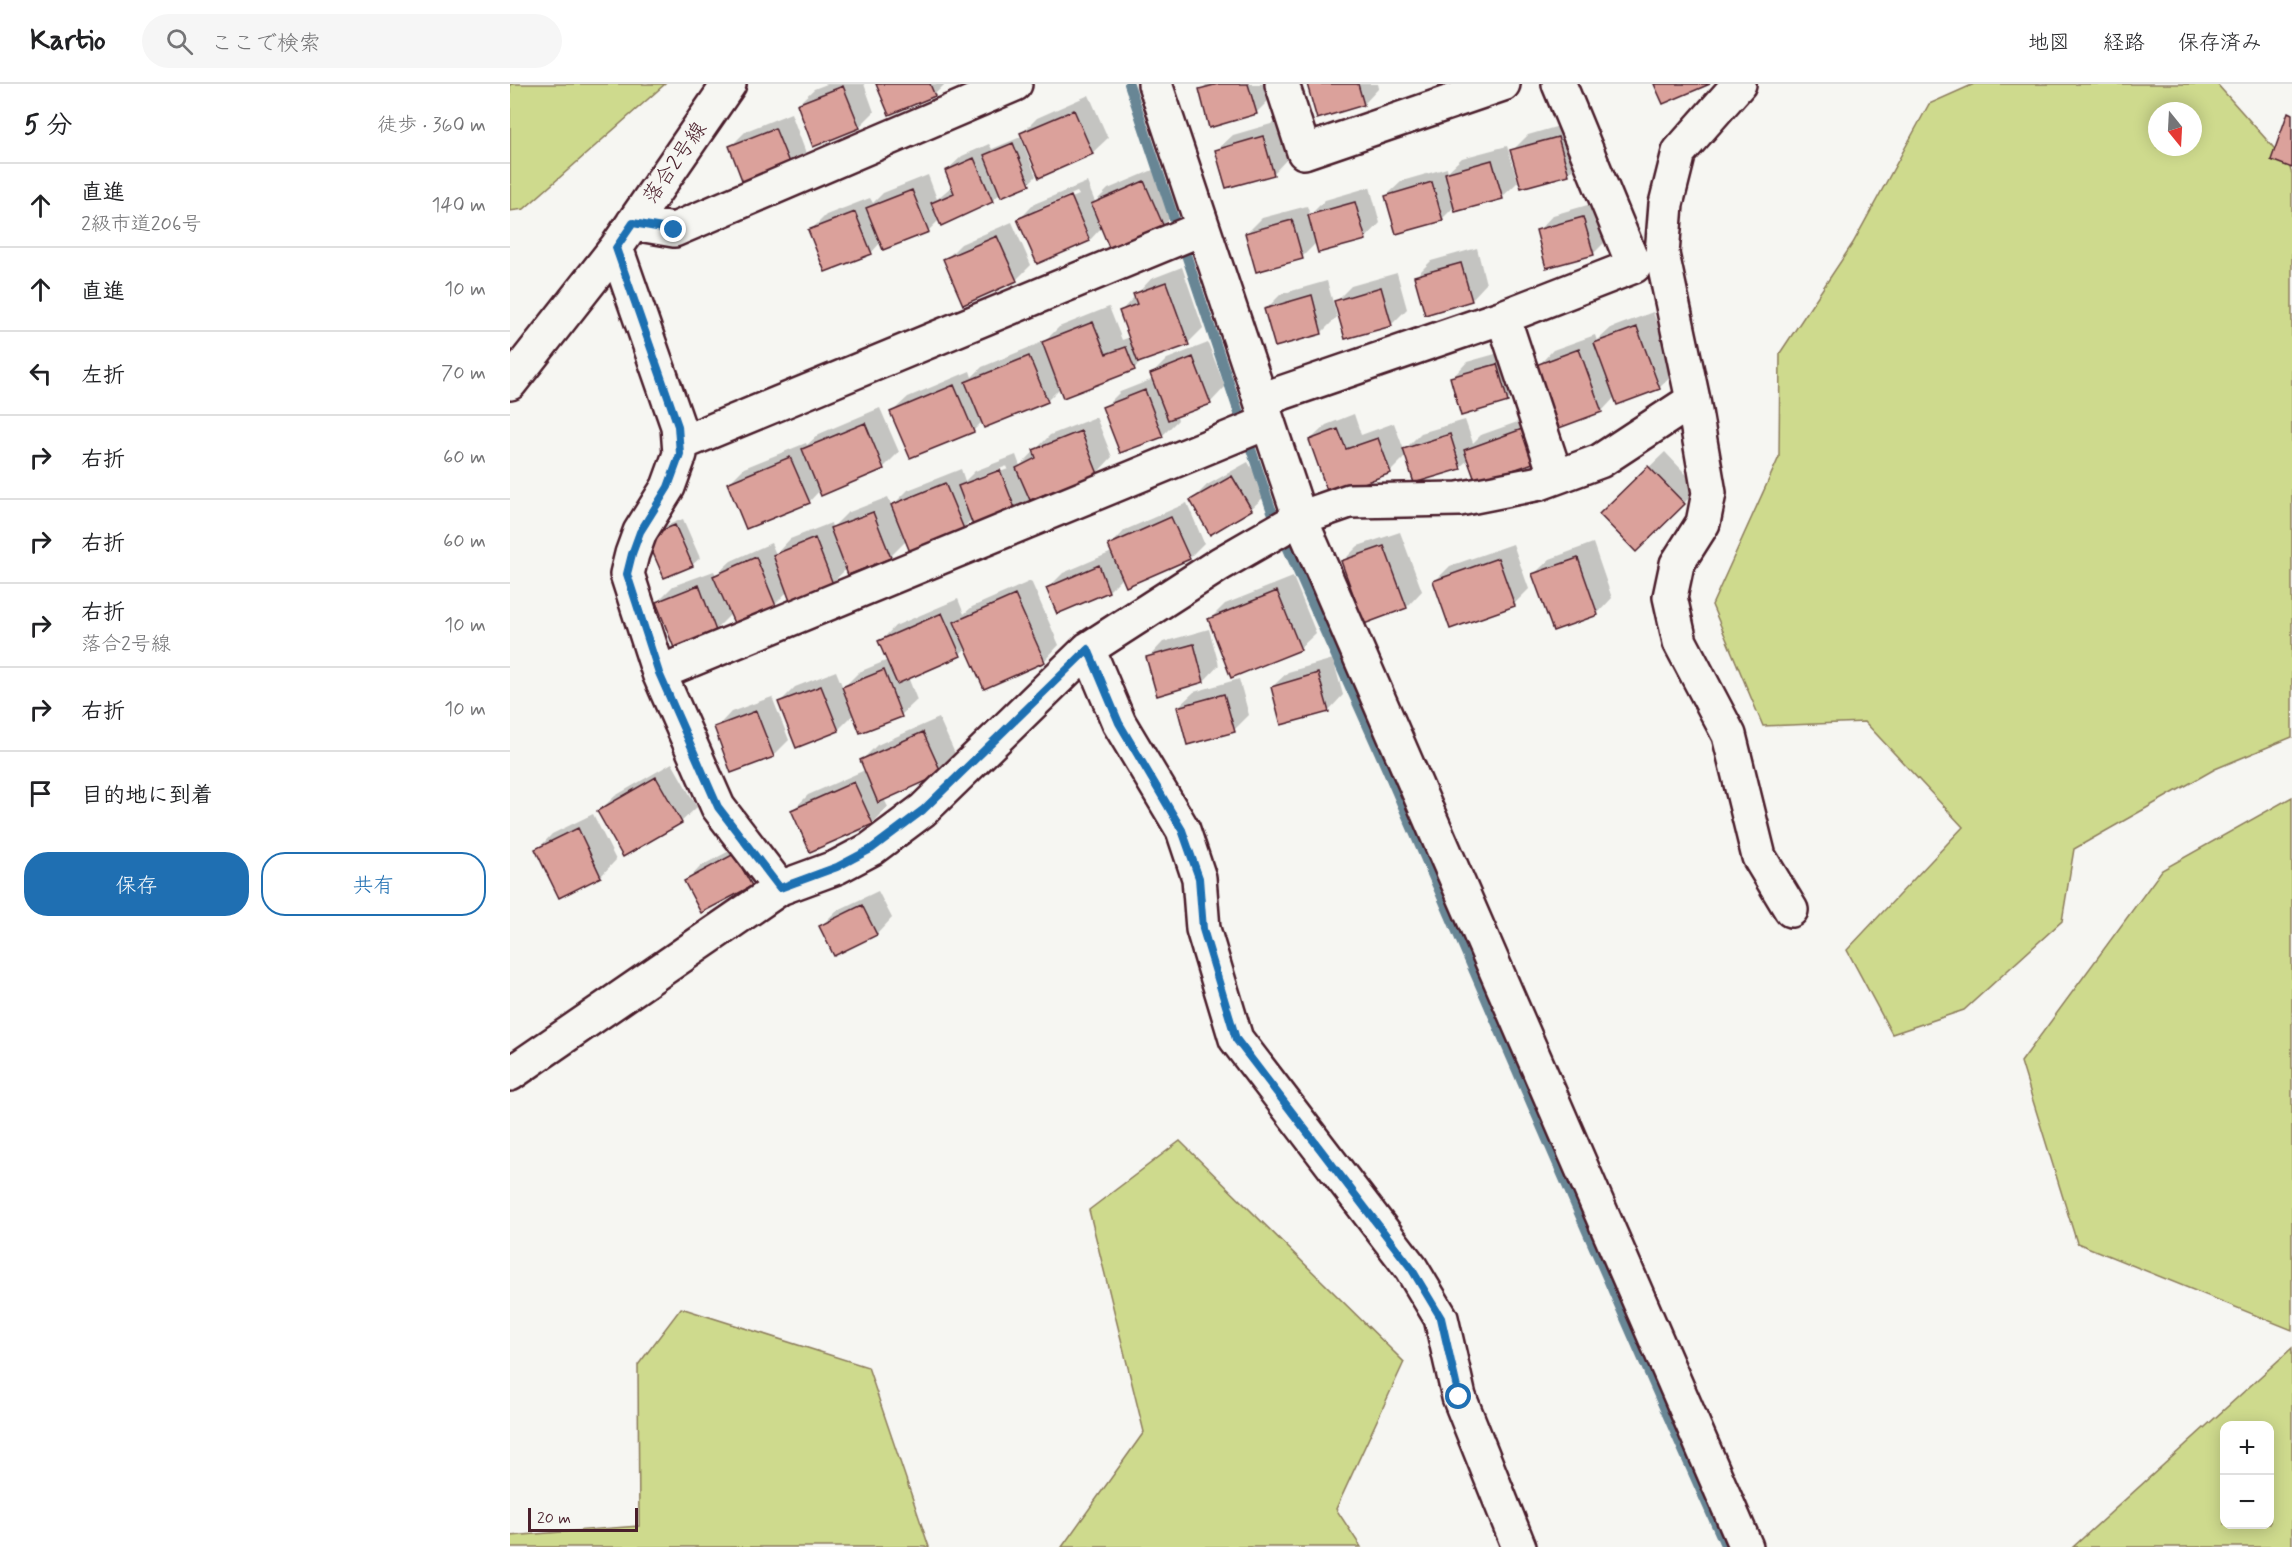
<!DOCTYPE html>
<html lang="ja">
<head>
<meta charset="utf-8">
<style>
	body { margin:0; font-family:Mynerve,"Klee One",sans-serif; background:#f6f6f6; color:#202124 }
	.controls { position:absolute; right:18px; bottom:18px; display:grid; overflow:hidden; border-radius:12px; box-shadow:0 3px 15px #0003 }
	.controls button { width:54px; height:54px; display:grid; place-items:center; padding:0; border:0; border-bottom:2px solid #e0e0e0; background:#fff; color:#202124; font:30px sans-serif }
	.compass { position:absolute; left:1638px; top:18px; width:54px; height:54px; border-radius:50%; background:#fff; box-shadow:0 3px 15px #0003; rotate:162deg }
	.scale { position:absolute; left:18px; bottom:15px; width:110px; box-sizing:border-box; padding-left:6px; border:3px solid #4a1f2b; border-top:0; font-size:16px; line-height:21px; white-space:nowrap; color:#4a1f2b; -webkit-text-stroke:4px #f6f6f2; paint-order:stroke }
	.stop { position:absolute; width:18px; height:18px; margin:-14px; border:4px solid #1f6fb2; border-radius:50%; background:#fff }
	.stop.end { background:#1f6fb2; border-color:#fff; box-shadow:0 2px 6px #0008 }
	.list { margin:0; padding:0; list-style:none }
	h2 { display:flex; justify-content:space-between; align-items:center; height:78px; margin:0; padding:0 24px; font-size:26px }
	h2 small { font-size:20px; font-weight:400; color:#757577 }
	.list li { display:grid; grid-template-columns:39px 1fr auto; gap:18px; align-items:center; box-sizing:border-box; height:84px; padding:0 24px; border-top:2px solid #e0e0e0 }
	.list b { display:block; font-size:22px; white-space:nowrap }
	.list p { margin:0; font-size:20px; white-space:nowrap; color:#757577 }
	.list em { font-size:20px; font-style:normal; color:#757577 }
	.actions { display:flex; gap:12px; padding:18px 24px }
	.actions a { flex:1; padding:14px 0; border:2px solid #1f6fb2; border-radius:24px; text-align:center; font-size:21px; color:#1f6fb2 }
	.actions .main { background:#1f6fb2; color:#fff }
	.icon { flex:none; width:33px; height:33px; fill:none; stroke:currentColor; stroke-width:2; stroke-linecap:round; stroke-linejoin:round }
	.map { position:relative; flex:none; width:1782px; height:1463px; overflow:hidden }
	header { display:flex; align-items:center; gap:36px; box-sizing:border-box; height:84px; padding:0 30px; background:#fff; border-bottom:2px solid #e0e0e0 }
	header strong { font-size:28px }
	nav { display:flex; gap:33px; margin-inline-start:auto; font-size:21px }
	.search { width:420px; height:54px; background:#f6f6f6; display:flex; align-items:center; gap:15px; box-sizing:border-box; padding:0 21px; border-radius:33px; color:#757577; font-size:22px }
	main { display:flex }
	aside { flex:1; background:#fff }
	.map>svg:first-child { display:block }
</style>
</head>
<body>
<header>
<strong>Kartio</strong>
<div class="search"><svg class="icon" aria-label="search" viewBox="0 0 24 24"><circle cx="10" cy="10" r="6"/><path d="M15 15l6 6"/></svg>ここで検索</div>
<nav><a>地図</a><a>経路</a><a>保存済み</a></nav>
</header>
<main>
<aside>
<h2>5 分<small>徒歩 · 360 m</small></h2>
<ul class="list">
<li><svg class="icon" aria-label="ahead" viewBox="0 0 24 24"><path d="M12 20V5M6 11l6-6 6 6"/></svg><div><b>直進</b><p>2級市道206号</p></div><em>140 m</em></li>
<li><svg class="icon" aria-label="ahead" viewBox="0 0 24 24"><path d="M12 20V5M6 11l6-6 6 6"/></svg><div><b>直進</b></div><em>10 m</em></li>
<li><svg class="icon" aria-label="left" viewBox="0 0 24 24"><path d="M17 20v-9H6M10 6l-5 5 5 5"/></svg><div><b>左折</b></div><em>70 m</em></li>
<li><svg class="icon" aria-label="right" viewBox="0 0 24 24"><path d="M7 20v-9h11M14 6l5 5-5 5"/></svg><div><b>右折</b></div><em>60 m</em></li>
<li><svg class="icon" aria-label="right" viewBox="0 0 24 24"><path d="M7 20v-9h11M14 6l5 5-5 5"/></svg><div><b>右折</b></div><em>60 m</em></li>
<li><svg class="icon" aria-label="right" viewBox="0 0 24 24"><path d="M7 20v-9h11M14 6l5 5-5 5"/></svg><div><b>右折</b><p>落合2号線</p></div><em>10 m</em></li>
<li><svg class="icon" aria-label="right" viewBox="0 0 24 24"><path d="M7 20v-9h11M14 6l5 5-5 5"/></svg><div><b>右折</b></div><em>10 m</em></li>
<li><svg class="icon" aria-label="arrive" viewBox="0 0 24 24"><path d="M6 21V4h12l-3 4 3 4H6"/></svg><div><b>目的地に到着</b></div></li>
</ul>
<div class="actions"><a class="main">保存</a><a>共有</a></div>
</aside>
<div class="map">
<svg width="1782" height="1463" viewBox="0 0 1782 1463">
	<rect width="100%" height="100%" fill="#f6f6f2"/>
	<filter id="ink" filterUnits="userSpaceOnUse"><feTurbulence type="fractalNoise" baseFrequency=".0167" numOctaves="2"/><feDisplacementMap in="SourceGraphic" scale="12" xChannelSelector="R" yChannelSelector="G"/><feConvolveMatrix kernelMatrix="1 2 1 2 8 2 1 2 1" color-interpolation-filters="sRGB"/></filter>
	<g filter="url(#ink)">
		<path fill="#ceda8d" stroke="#8c7c5c" stroke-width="1.5" fill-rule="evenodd" d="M 0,0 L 155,0 L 14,125 L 0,127 Z
			M 1464,0 L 1707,0 L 1779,81 L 1782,90 L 1782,653 L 1705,685 L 1564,765 L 1552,837 L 1454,926 L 1382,950 L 1337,866 L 1453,743 L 1355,638 L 1253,642 L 1202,521 L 1269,373 L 1270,269 L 1343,159 L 1419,20 ZM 1647,27 L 1683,27 L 1683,63 L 1647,63 Z
			M 1782,713 L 1782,1246 L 1567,1159 L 1511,978 L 1652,786 Z
			M 670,1057 L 894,1278 L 826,1425 L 851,1463 L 552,1463 L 634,1348 L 579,1126 Z
			M 171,1224 L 358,1283 L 419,1463 L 0,1463 L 0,1452 L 129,1442 L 128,1281 Z
			M 1782,1264 L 1782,1463 L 1563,1463 ZM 1714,1342 L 1760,1342 L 1760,1440 L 1714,1440 Z"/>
		<path fill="#0003" fill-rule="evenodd" d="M 317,0 L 354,0 L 364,28 L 349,43 L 288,20 L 304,5 Z
			M 368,0 L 435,0 L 424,11 Z
			M 697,0 L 758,0 L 762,13 L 746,29 L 691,6 Z
			M 799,0 L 868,0 L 869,4 L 854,20 Z
			M 579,11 L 598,54 L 582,69 L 511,54 L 526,92 L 519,99 L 491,109 L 482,117 L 430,135 L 418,147 L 371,158 L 361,169 L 300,147 L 316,131 L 360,114 L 363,119 L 373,109 L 418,91 L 427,115 L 442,102 L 436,87 L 452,72 L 479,60 L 482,65 L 513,52 L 512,49 L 527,34 Z
			M 281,29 L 296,69 L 281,84 L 221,62 L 236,47 Z
			M 768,38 L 778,74 L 763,90 L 707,66 L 723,51 Z
			M 1063,38 L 1073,75 L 1058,90 L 1002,67 L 1018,51 Z
			M 997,62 L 1008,98 L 992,113 L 945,122 L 932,135 L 876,112 L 892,97 L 937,84 L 938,87 L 952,74 Z
			M 650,83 L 668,126 L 653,141 L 592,143 L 580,156 L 528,178 L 509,136 L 524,120 L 577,98 L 585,118 L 598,105 ZM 567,108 L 569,111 L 525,129 L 525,126 Z
			M 860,103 L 870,139 L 855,155 L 807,158 L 792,173 L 736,150 L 752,134 L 797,122 L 800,131 L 815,116 Z
			M 1088,118 L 1099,154 L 1083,170 L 1028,147 L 1043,131 Z
			M 502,138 L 521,181 L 506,196 L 435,176 L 451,160 Z
			M 967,164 L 976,200 L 961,216 L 905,193 L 921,177 Z
			M 672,183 L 693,244 L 678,259 L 633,276 L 624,285 L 551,303 L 537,317 L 473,337 L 463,347 L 382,328 L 398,313 L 460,287 L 462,293 L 472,283 L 535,257 L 549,243 L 599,223 L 612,256 L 620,253 L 611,227 L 641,195 Z
			M 887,189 L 897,225 L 882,240 L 836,253 L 826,217 L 841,202 Z
			M 817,197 L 827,233 L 812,248 L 766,261 L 756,225 L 771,210 Z
			M 1143,228 L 1165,289 L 1149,304 L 1105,313 L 1092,327 L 1050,342 L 1028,282 L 1043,266 L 1085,251 L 1087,257 L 1101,244 Z
			M 698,259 L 715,303 L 700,319 L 666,332 L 668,336 L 653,351 L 611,367 L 594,324 L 610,308 L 643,295 L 642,290 L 657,275 Z
			M 1003,265 L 1013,302 L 997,317 L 942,294 L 957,278 Z
			M 370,324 L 389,368 L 373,384 L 310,406 L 299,418 L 219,399 L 234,384 L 296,359 L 297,361 L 309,350 Z
			M 844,330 L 851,351 L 884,339 L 894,366 L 911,349 L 955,336 L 963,359 L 971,351 L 1030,330 L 1041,361 L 959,375 L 950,383 L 897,371 L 880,388 L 820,410 L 800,356 L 816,341 Z
			M 586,333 L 602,373 L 587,389 L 523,415 L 507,430 L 462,435 L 453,444 L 397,456 L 380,473 L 337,484 L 322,499 L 278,507 L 265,520 L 224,537 L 221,530 L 205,546 L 147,518 L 163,502 L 204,487 L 206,491 L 221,477 L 261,459 L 266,470 L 280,455 L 321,439 L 322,444 L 337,429 L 378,413 L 382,422 L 398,406 L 451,385 L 455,397 L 465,387 L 506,371 L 510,382 L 540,351 ZM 497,382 L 498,385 L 466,397 L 466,394 Z
			M 1155,368 L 1189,404 L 1174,419 L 1107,414 Z
			M 738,378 L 757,410 L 741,425 L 682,416 L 697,401 Z
			M 677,419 L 694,459 L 679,474 L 613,493 L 599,507 L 538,504 L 553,489 L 602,468 L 600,462 L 615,446 Z
			M 173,435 L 190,474 L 182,481 L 145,446 Z
			M 890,448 L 912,507 L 897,523 L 855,538 L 832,478 L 848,462 Z
			M 1083,459 L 1102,514 L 1087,530 L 1024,490 L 1040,475 Z
			M 1003,460 L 1019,505 L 1004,520 L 925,497 L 940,482 Z
			M 783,493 L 806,549 L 790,564 L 699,536 L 715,520 Z
			M 521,497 L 549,561 L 534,577 L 457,563 L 450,570 L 398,593 L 407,616 L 391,631 L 344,630 L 328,646 L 270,618 L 285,603 L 326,587 L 333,604 L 349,588 L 378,576 L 370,558 L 385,542 L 448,515 L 454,530 L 462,523 Z
			M 699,545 L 709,581 L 694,597 L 638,574 L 653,558 Z
			M 823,575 L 833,611 L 818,627 L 762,603 L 778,588 Z
			M 729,595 L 739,631 L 724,646 L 668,623 L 684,608 Z
			M 262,613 L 279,656 L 263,672 L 222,687 L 206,644 L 221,628 Z
			M 429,634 L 447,674 L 431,689 L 374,715 L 378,723 L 363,739 L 301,766 L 283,726 L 298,711 L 355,686 L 351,677 L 367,661 Z
			M 162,679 L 187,723 L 171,738 L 89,727 L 105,712 Z
			M 83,730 L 106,776 L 91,792 L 49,812 L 27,766 L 42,750 Z
			M 240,756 L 256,785 L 241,801 L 176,798 L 191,782 Z
			M 368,807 L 382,834 L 367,850 L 325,870 L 311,842 L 326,827 Z"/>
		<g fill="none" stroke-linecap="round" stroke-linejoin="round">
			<path stroke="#688695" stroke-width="10" d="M 619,0 L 761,425 C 799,516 842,605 881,695 C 992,952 1102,1208 1216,1463"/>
		</g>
		<path fill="#dba19b" stroke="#4a1f2b" stroke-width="1.5" d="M 366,0 L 420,0 L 425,12 L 379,31 Z
			M 708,0 L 738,0 L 747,30 L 699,44 L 689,5 Z
			M 797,0 L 848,0 L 854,21 L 807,35 Z
			M 1144,0 L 1200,0 L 1153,20 Z
			M 333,2 L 350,44 L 303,63 L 287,20 Z
			M 564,26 L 583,70 L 529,94 L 510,49 Z
			M 1778,28 L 1782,30 L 1782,84 L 1761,76 Z
			M 265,44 L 282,86 L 235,104 L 219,62 Z
			M 753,52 L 764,91 L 716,104 L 705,66 Z
			M 1048,53 L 1059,91 L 1011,104 L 1000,66 Z
			M 503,59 L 520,101 L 491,113 L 474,71 Z
			M 464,74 L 483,118 L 431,142 L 421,119 L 444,109 L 435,87 Z
			M 982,76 L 993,115 L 945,128 L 935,89 Z
			M 634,97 L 654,143 L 600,166 L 581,120 Z
			M 922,98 L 933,137 L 886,150 L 875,112 Z
			M 402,106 L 419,148 L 373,166 L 356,124 Z
			M 561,112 L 580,157 L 527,180 L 507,135 Z
			M 845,118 L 856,156 L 808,169 L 798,131 Z
			M 345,128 L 362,170 L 315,188 L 298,146 Z
			M 1073,133 L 1084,171 L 1036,184 L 1026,146 Z
			M 782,136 L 793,175 L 746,188 L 735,149 Z
			M 487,152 L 507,197 L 453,221 L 433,175 Z
			M 951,179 L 962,217 L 915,231 L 904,192 Z
			M 656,198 L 679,261 L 628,279 L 609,227 L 627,220 L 623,210 Z
			M 871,203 L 882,242 L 835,255 L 824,217 Z
			M 802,211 L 812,250 L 765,263 L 754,225 Z
			M 583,238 L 596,270 L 616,263 L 625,286 L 553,314 L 532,258 Z
			M 1127,243 L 1150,305 L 1107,321 L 1084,259 Z
			M 1069,265 L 1092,328 L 1049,344 L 1026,281 Z
			M 519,272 L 538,318 L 474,344 L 455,298 Z
			M 683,273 L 701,320 L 658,336 L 640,290 Z
			M 987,280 L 998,318 L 951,332 L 940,293 Z
			M 444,301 L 464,348 L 400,374 L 380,328 Z
			M 635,306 L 653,353 L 610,369 L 592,323 Z
			M 355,339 L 374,385 L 311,412 L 292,365 Z
			M 1015,344 L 1026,378 L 966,399 L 954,366 Z
			M 828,345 L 836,365 L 868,354 L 881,389 L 819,412 L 799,356 Z
			M 571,347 L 588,390 L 520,416 L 506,384 L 526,374 L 523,366 Z
			M 940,350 L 951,385 L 904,399 L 893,365 Z
			M 280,373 L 300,419 L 236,445 L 217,399 Z
			M 1138,382 L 1175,420 L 1126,468 L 1089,430 Z
			M 490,386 L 508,432 L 466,449 L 448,402 Z
			M 722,392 L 742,426 L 700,451 L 680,416 Z
			M 435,399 L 454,445 L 400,468 L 381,421 Z
			M 363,428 L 381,474 L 338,491 L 320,444 Z
			M 661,433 L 680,475 L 616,503 L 598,461 Z
			M 165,441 L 183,482 L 154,494 L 136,453 Z
			M 305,454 L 323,500 L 280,517 L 263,471 Z
			M 874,462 L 897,524 L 854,540 L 831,477 Z
			M 246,473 L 266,522 L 224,539 L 203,492 Z
			M 988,474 L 1005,522 L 940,545 L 923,497 Z
			M 1068,474 L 1088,531 L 1043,547 L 1022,490 Z
			M 589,481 L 599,508 L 547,530 L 536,504 Z
			M 189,501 L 206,547 L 164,564 L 146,518 Z
			M 767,507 L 791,566 L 721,594 L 698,535 Z
			M 505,511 L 535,578 L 474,605 L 444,538 Z
			M 432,529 L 451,572 L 387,600 L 368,557 Z
			M 684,560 L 694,598 L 647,612 L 636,573 Z
			M 374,586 L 392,633 L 350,649 L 332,603 Z
			M 808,589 L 819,628 L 771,641 L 761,603 Z
			M 311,602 L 329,647 L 286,664 L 268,618 Z
			M 714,610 L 725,648 L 677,661 L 667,623 Z
			M 246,627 L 264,673 L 221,689 L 204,643 Z
			M 413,648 L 432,690 L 368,719 L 350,676 Z
			M 146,693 L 172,739 L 113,773 L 87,727 Z
			M 344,698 L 363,740 L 300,768 L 281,726 Z
			M 68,744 L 91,793 L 49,814 L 25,765 Z
			M 224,770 L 242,802 L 191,829 L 174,797 Z
			M 352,821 L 367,851 L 324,872 L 309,842 Z"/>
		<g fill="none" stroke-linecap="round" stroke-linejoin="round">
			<g stroke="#4a1f2b" stroke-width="38">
				<path id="minor" d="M 645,0 L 790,434 L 1236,1463
					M 772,0 L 794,68 L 993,0
					M 1229,0 L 1169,68 L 1156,120 L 1152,170 L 1183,316 L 1199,409 L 1193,439 L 1167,480 L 1160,513 L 1170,558 L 1219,651 L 1249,773 L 1281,826
					M 123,139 L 164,146 L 505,0
					M 106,164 L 168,342 L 170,370 L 158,403 L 130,448 L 122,470 L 117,490 L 149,589 L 208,723 L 270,804
					M 993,233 L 1046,393
					M 0,299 L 106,164 L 219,0
					M 751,316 L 993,233 L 1124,182 L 1049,0
					M 170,360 L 693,144
					M 578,565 L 609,639 L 673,746 L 689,794 L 693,845 L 726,955 L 901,1184 L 931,1234 L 949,1313 L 1009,1463
					M 149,589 L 758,338
					M 0,990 L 270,804 L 327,783 L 361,765 L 413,726 L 578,565 L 710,480 L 790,434 L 839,417 L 949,415 L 1030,399 L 1090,377 L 1183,316"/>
			</g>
			<use href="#minor" stroke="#f6f6f2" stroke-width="33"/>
		</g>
	</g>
	<g fill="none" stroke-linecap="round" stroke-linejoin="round" filter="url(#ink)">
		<path stroke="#1f6fb2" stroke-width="8" d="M 164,146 L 123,139 L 106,164 L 168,342 L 170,370 L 158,403 L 130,448 L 122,470 L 117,490 L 149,589 L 208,723 L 270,804 L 327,783 L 361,765 L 413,726 L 578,565 L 609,639 L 672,746 L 689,794 L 693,845 L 726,955 L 901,1184 L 931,1234 L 949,1313"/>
	</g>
	<g text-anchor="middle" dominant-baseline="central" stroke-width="4.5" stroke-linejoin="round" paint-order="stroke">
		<g font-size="21" fill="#4a1f2b" stroke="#f6f6f2">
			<text transform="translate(165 79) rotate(-55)">落合2号線</text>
		</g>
	</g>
</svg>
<div class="controls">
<button>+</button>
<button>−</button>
</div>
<svg class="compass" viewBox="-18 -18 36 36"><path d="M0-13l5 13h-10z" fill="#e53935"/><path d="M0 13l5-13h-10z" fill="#757577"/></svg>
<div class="scale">20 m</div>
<div class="stop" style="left:949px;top:1313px"></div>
<div class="stop end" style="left:164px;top:146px"></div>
</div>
</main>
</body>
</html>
